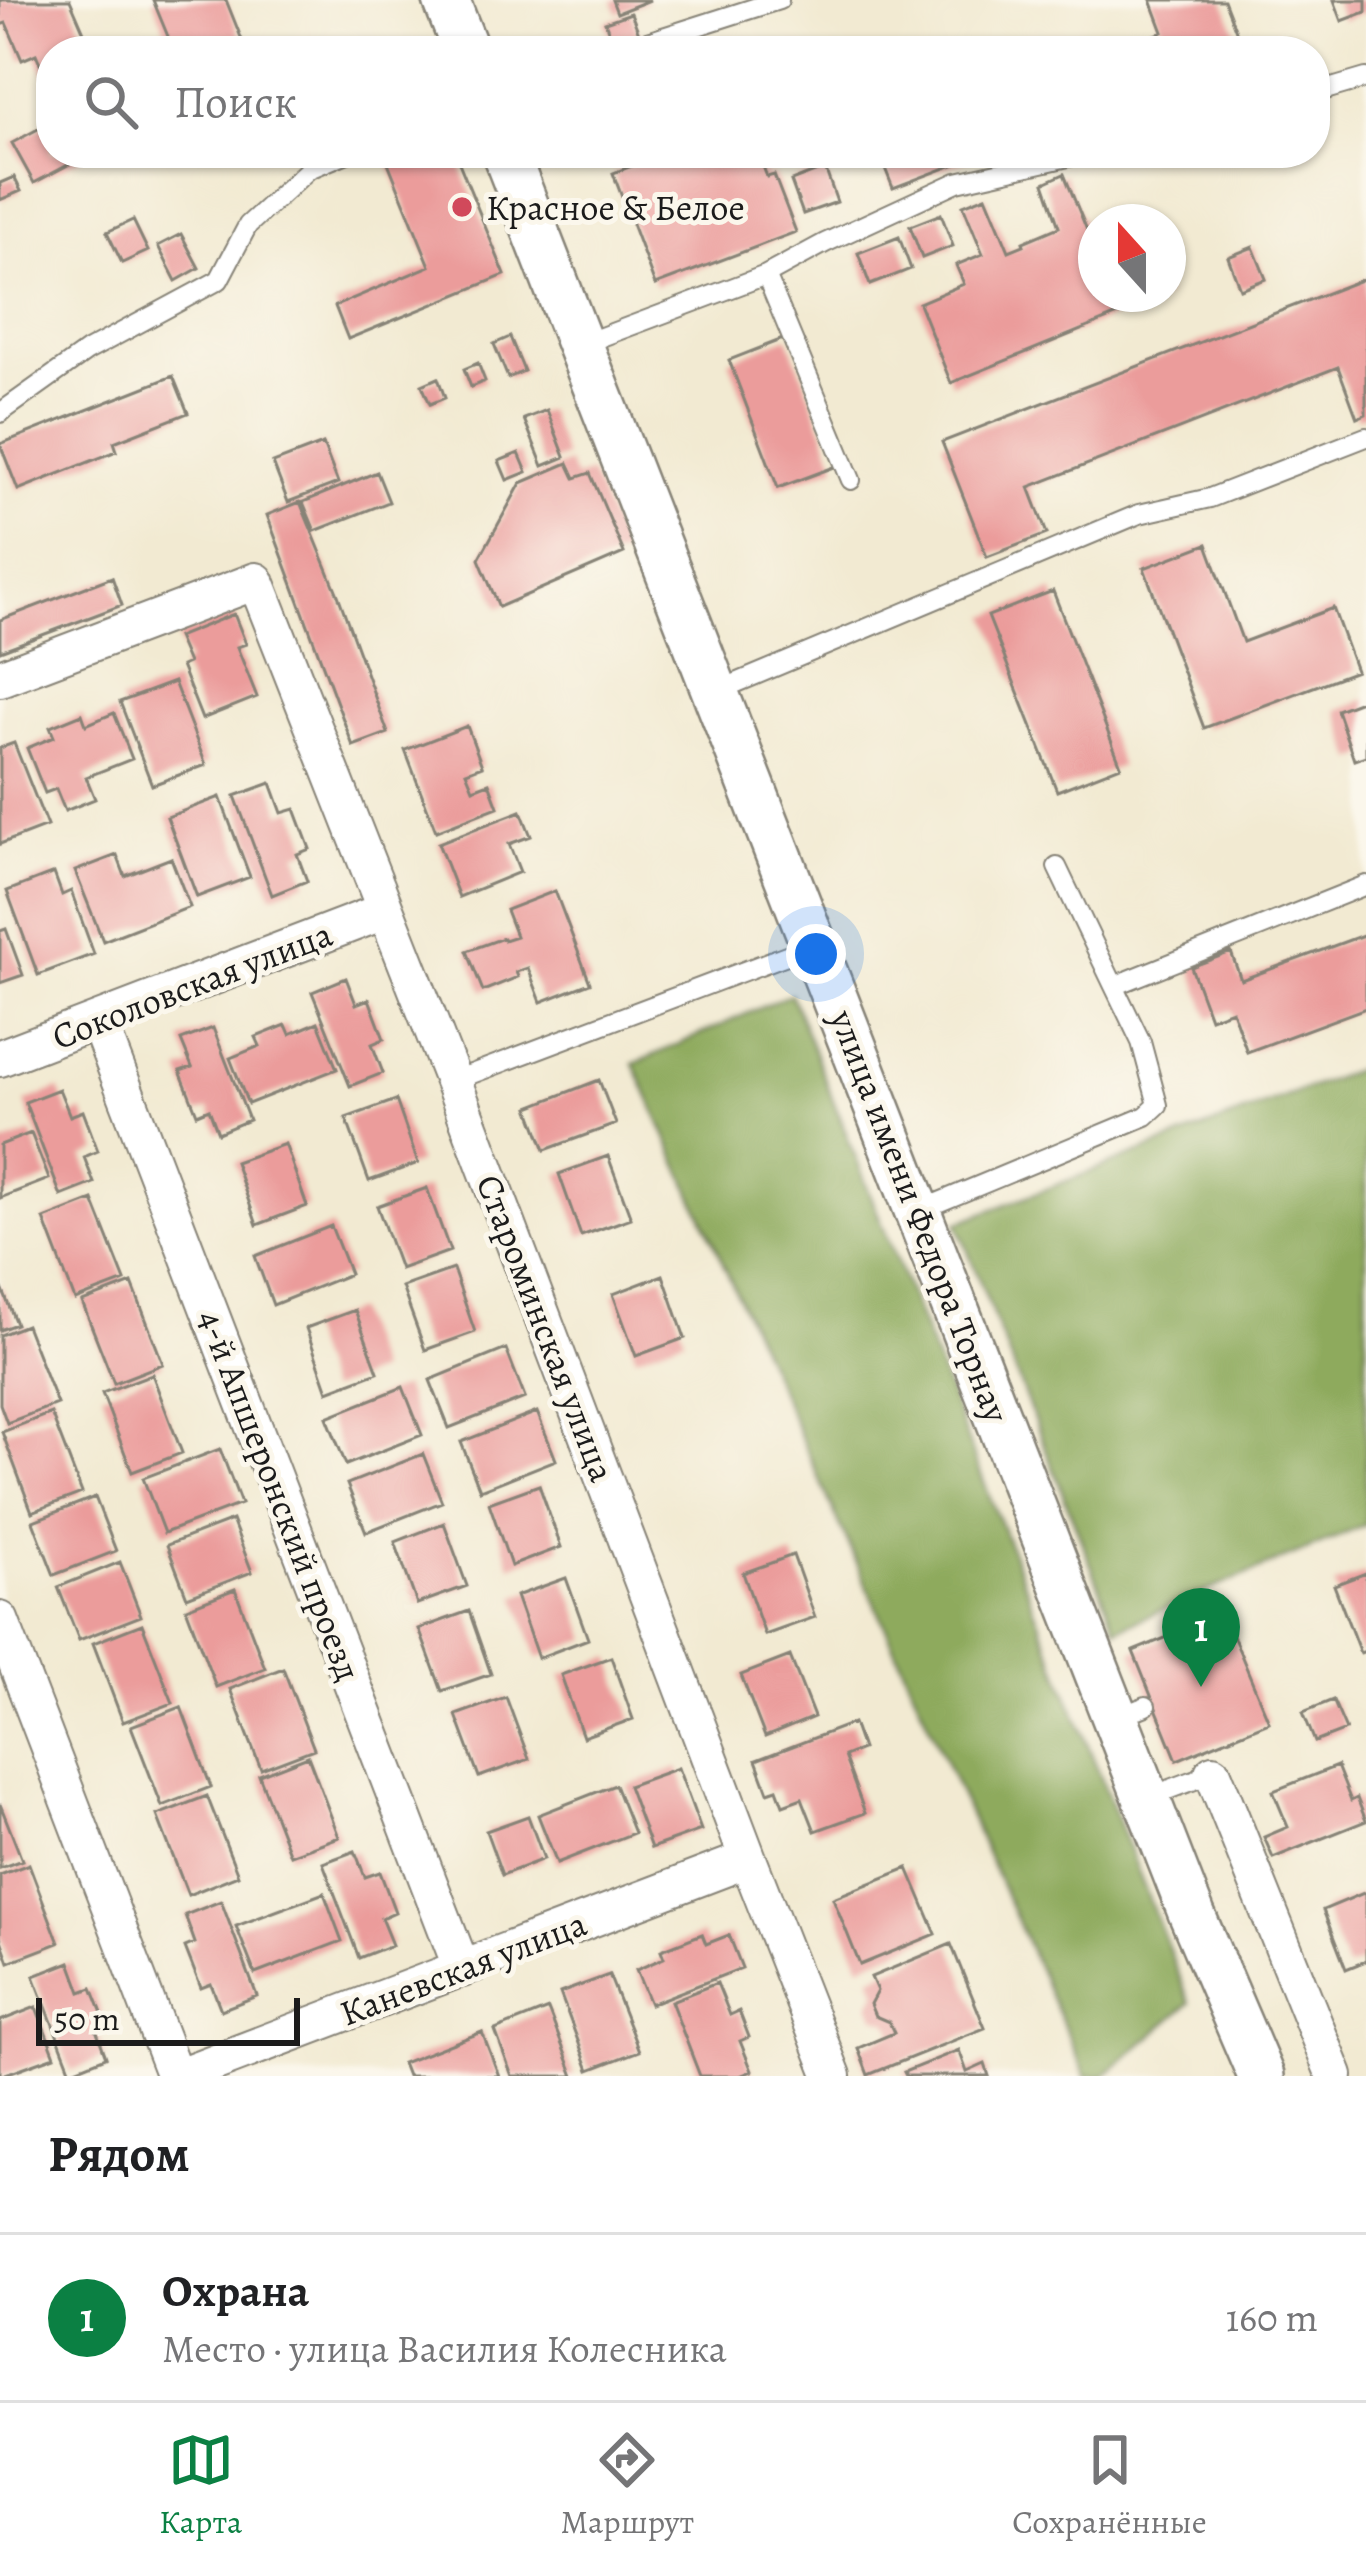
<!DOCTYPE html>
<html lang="ru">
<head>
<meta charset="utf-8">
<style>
	body { margin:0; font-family:Alegreya,serif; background:#f6f6f6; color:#202124 }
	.compass { position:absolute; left:1078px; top:204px; width:108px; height:108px; border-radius:50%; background:#fff; box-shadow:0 3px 9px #0004; rotate:339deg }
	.scale { position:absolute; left:36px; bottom:30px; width:264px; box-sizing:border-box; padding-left:12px; border:6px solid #1c1c1c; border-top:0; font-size:33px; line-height:42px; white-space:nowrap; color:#1c1c1c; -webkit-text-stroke:9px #fbf7ec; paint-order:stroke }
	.you { position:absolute; left:816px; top:954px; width:42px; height:42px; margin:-30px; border:9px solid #fff; border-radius:50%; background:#1a73e8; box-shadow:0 0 0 18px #1a73e833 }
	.badge { display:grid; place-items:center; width:78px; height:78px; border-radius:50%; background:#0b8043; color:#fff; font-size:39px; font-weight:700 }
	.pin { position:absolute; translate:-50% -99px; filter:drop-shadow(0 3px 6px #0008) }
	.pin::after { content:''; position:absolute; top:63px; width:42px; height:36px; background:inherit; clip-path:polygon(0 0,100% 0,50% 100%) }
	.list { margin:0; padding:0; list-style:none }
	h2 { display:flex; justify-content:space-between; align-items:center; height:156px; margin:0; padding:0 48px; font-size:51px }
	h2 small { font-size:39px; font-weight:400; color:#757577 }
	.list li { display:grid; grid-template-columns:78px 1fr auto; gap:36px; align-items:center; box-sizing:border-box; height:168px; padding:0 48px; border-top:3px solid #e0e0e0 }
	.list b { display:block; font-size:45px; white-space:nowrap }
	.list p { margin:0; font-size:39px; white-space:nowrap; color:#757577 }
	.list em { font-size:39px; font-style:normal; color:#757577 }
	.icon { flex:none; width:66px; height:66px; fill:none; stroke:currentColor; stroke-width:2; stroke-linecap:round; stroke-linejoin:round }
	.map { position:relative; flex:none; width:1366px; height:2076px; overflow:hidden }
	.search { position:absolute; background:#fff; box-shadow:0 3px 9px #0004; left:36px; right:36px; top:36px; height:132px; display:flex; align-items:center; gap:30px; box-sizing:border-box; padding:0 42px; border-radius:48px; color:#757577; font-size:45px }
	.sheet { height:324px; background:#fff }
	nav { display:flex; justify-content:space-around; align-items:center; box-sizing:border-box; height:168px; border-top:3px solid #e0e0e0; background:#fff; font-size:33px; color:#757577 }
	nav a { display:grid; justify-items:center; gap:6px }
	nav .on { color:#0b8043 }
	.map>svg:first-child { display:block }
</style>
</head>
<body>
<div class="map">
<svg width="1366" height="2076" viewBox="0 0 1366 2076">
	<rect width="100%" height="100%" fill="#fbf7ec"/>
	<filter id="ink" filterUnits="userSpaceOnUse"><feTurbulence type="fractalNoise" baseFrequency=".00833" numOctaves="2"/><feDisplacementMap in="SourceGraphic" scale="24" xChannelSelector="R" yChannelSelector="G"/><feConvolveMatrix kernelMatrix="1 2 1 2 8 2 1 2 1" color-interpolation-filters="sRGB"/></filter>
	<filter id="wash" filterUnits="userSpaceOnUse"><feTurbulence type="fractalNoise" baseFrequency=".004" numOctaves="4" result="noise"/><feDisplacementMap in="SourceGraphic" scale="48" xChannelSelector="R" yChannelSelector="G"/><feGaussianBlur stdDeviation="2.7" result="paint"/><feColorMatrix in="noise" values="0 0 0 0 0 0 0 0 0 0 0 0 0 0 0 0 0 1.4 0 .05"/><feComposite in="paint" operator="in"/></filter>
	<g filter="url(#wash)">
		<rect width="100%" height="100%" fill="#f2ead2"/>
		<path fill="#8eaa5d" stroke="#55633c" stroke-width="3" d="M 791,994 L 1190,2003 L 1104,2076 L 1086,2076 L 634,1064 Z
			M 1366,1066 L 1366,1525 L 1116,1629 L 957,1223 Z"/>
		<g id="blocks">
			<path fill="#eb9c9b" d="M 0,0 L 70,0 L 92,51 L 51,51 L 51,88 L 36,54 L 22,60 L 6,23 L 0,25 Z
				M 153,0 L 226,0 L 246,50 L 174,51 Z
				M 612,0 L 650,0 L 617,13 Z
				M 1151,0 L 1224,0 L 1243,49 L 1143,51 L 1140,41 L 1163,32 Z
				M 1334,0 L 1366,0 L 1366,12 L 1342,21 Z
				M 631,13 L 640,36 L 614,46 L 605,22 Z
				M 1068,40 L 1071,51 L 1041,51 Z
				M 51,122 L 51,153 L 80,153 L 83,157 L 34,183 L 12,143 Z
				M 404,153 L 455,153 L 505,275 L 348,339 L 335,306 L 430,266 L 387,160 Z
				M 666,153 L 758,153 L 767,177 L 774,175 L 796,232 L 655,285 L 613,173 Z
				M 879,153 L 970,153 L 972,158 L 893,188 Z
				M 825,168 L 837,202 L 803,214 L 791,181 Z
				M 1064,174 L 1093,245 L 1096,244 L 1096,294 L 1169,294 L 951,383 L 919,303 L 964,284 L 956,265 L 983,254 L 963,205 L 986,196 L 1009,251 L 1024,245 L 1023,242 L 1059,227 L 1044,183 Z
				M 14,177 L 21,191 L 0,200 L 0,183 Z
				M 941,214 L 953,246 L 922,258 L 910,226 Z
				M 133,220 L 148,251 L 122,263 L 107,232 Z
				M 181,234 L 199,268 L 176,281 L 158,246 Z
				M 899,237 L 911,269 L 870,285 L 858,253 Z
				M 1253,247 L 1266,279 L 1240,289 L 1228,257 Z
				M 1366,278 L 1366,414 L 1357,418 L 1338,367 L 1029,487 L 1047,534 L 987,557 L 942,442 Z
				M 510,337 L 524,371 L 508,378 L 494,344 Z
				M 788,337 L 837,466 L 778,488 L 729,360 Z
				M 478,363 L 485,381 L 471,387 L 464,369 Z
				M 173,376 L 188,413 L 114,442 L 117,451 L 18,490 L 0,444 Z
				M 438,378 L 445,398 L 430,404 L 422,385 Z
				M 547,410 L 565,457 L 543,466 L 524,419 Z
				M 323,444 L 338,483 L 288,502 L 273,463 Z
				M 519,453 L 527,472 L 507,480 L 499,461 Z
				M 568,463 L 575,478 L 590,473 L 624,553 L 499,607 L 479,559 L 521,483 Z
				M 377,472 L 389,502 L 315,531 L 303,502 Z
				M 300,502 L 338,595 L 388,733 L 353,746 L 267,515 Z
				M 1207,544 L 1243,642 L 1333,608 L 1356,671 L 1204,728 L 1144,568 Z
				M 112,577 L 122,605 L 0,651 L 0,620 Z
				M 1053,591 L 1121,766 L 1057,791 L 988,616 Z
				M 234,614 L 246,644 L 237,647 L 257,697 L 202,719 L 181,666 L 188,663 L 177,637 Z
				M 174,682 L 206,765 L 152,785 L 120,702 Z
				M 1366,699 L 1366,756 L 1354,760 L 1337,710 Z
				M 114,713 L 132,759 L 86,777 L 95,799 L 65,811 L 56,789 L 45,793 L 27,748 L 54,737 L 50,727 L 82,714 L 86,725 Z
				M 467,726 L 482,766 L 466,772 L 473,789 L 489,783 L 498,807 L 436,831 L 405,750 Z
				M 14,743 L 47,826 L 0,844 L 0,748 Z
				M 271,783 L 282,813 L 295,809 L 310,849 L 297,854 L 307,881 L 272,895 L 235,796 Z
				M 220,797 L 250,877 L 197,897 L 167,817 Z
				M 521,811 L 531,836 L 509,844 L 520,872 L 459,897 L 438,843 Z
				M 117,855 L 125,876 L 171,858 L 190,907 L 103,941 L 75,871 Z
				M 54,873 L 62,895 L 71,891 L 94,954 L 38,975 L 7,891 Z
				M 555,891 L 590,983 L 541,1002 L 528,968 L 516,972 L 518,977 L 483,991 L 467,951 L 503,938 L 504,940 L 516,936 L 506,910 Z
				M 6,929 L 23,975 L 0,983 L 0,931 Z
				M 1366,934 L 1366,1008 L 1247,1052 L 1232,1010 L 1210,1018 L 1191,967 L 1231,952 L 1241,980 Z
				M 346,978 L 356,1004 L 369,999 L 384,1039 L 372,1044 L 383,1073 L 350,1086 L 312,992 Z
				M 318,1022 L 337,1069 L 248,1104 L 230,1058 L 260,1046 L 256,1037 L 286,1025 L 290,1034 Z
				M 213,1028 L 249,1120 L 218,1133 L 209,1109 L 197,1114 L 180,1071 L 192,1067 L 181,1040 Z
				M 599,1080 L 616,1124 L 545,1150 L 529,1107 Z
				M 59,1089 L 70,1116 L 83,1111 L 98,1151 L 84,1157 L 94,1183 L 61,1196 L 25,1102 Z
				M 396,1100 L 418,1163 L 369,1181 L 346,1118 Z
				M 31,1133 L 49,1179 L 0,1198 L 0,1145 Z
				M 285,1144 L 307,1206 L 257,1225 L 235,1162 Z
				M 608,1156 L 631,1218 L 581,1236 L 559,1174 Z
				M 427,1188 L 450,1251 L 400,1269 L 377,1206 Z
				M 93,1200 L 125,1281 L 75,1300 L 44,1219 Z
				M 331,1226 L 350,1274 L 273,1305 L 255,1256 Z
				M 453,1269 L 475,1332 L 425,1350 L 402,1287 Z
				M 663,1275 L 685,1338 L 636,1356 L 613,1294 Z
				M 0,1283 L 16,1324 L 0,1330 Z
				M 132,1283 L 163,1364 L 114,1383 L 82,1302 Z
				M 355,1310 L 378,1372 L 328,1391 L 306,1328 Z
				M 26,1325 L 57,1404 L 7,1423 L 0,1404 L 0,1335 Z
				M 506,1349 L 525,1398 L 449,1428 L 430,1380 Z
				M 152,1374 L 182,1453 L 132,1472 L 102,1393 Z
				M 403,1387 L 422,1435 L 346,1465 L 327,1417 Z
				M 537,1412 L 556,1460 L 480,1490 L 461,1442 Z
				M 51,1413 L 82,1493 L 32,1512 L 2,1432 Z
				M 220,1449 L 241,1504 L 164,1533 L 143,1478 Z
				M 423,1454 L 442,1502 L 366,1532 L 347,1484 Z
				M 539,1485 L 561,1547 L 511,1566 L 489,1503 Z
				M 95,1497 L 116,1551 L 54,1575 L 33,1521 Z
				M 232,1520 L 252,1572 L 187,1597 L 167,1545 Z
				M 444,1523 L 467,1586 L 417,1604 L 395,1542 Z
				M 793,1555 L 815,1617 L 765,1635 L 743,1573 Z
				M 120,1562 L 141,1616 L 79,1640 L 58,1587 Z
				M 1366,1573 L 1366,1651 L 1360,1653 L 1334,1585 Z
				M 566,1578 L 588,1639 L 538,1658 L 516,1596 Z
				M 235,1589 L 265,1668 L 216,1687 L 186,1608 Z
				M 469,1611 L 491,1674 L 442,1691 L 419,1629 Z
				M 1224,1614 L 1269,1722 L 1177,1760 L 1133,1651 Z
				M 142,1624 L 173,1703 L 123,1722 L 93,1643 Z
				M 790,1656 L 814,1717 L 765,1737 L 741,1675 Z
				M 611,1657 L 633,1719 L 583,1737 L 561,1675 Z
				M 283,1668 L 314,1749 L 261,1769 L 230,1689 Z
				M 506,1697 L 529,1759 L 479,1777 L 456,1715 Z
				M 1333,1700 L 1346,1730 L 1315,1742 L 1303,1712 Z
				M 181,1707 L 211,1787 L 162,1806 L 131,1726 Z
				M 853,1723 L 862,1749 L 844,1756 L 865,1813 L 815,1831 L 802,1798 L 783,1805 L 777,1789 L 768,1792 L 756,1760 Z
				M 308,1756 L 339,1837 L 290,1855 L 259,1775 Z
				M 1337,1766 L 1351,1801 L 1357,1798 L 1366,1821 L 1273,1858 L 1264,1837 L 1288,1827 L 1273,1791 Z
				M 678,1768 L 701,1830 L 651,1848 L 628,1786 Z
				M 615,1785 L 634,1833 L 557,1863 L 538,1815 Z
				M 207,1796 L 238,1875 L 188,1895 L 157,1815 Z
				M 0,1804 L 22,1860 L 0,1868 Z
				M 528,1816 L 544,1859 L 502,1875 L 486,1831 Z
				M 355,1851 L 365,1877 L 380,1872 L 395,1912 L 381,1918 L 392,1945 L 359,1958 L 323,1863 Z
				M 29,1864 L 59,1943 L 9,1962 L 0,1937 L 0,1875 Z
				M 908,1868 L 936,1934 L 860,1965 L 833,1898 Z
				M 1366,1892 L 1366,1961 L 1346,1969 L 1323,1910 Z
				M 324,1893 L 342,1941 L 255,1974 L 236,1926 Z
				M 221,1901 L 257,1996 L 221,2010 L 211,1984 L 201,1988 L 185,1947 L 195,1943 L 185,1915 Z
				M 702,1934 L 706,1944 L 729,1935 L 742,1968 L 650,2004 L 636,1970 L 664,1958 L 661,1950 Z
				M 951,1944 L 985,2028 L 868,2075 L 858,2048 L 894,2033 L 889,2022 L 875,2016 L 870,2004 L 877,1991 L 871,1977 Z
				M 70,1962 L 81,1992 L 92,1988 L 106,2023 L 95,2027 L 106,2057 L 71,2071 L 34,1976 Z
				M 609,1975 L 639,2051 L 589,2070 L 560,1993 Z
				M 717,1983 L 730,2015 L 739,2011 L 749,2037 L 740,2041 L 752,2071 L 740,2076 L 700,2076 L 671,2001 Z
				M 36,2007 L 55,2056 L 0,2076 L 0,2021 Z
				M 548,2009 L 574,2076 L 512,2076 L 495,2030 Z
				M 482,2032 L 499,2076 L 407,2076 L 402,2063 Z
				M 959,2050 L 967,2072 L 985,2064 L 989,2076 L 906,2076 L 904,2072 Z"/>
		</g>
	</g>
	<g filter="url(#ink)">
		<use href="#blocks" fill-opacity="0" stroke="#878377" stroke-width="3"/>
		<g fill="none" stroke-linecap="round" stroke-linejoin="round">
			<g stroke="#878377" stroke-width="22">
				<path id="service" d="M 619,51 L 779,0
					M 1315,93 L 1366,78
					M 766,275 L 851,480
					M 580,345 L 766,275 L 825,243 L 957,182 L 1086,153
					M 0,413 L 87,351 L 219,280 L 248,225 L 309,169 L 347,153
					M 715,692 L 1139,514 L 1210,498 L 1366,437
					M 1057,867 L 1114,986
					M 453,1081 L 813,945
					M 918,1211 L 1146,1116 L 1158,1105 L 1141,1042 L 1114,986 L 1366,885
					M 1116,1718 L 1146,1706
					M 1147,1798 L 1213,1773"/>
			</g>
			<g stroke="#878377" stroke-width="40">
				<path id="minor" d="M 0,678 L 256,581 L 453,1081 L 748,1859 L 833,2076
					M 98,1021 L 462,1969
					M 0,1058 L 384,911
					M 0,1620 L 175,2076
					M 1213,1773 L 1335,2076
					M 179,2076 L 748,1859"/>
			</g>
			<g stroke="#878377" stroke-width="50">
				<path id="tertiary" d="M 446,0 L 466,51
					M 505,153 L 1192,1915 L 1261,2076"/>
			</g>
			<use href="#service" stroke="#fff" stroke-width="18"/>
			<use href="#minor" stroke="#fff" stroke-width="36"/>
			<use href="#tertiary" stroke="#fff" stroke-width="45"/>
		</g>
	</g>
	<circle fill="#d1495b" stroke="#fbf7ec" stroke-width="4.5" cx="462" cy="207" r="12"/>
	<g text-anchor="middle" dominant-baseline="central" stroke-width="10" stroke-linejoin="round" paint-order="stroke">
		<g font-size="36" fill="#1c1c1c" stroke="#fbf7ec" text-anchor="start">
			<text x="486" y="207">Красное &amp; Белое</text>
		</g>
		<g font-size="36" fill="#1c1c1c" stroke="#fbf7ec">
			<text transform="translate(192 985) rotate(-21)">Соколовская улица</text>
			<text transform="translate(920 1216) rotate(69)">улица имени Федора Торнау</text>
			<text transform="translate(546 1328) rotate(69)">Староминская улица</text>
			<text transform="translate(280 1495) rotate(69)">4-й Апшеронский проезд</text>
			<text transform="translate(463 1968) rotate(-21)">Каневская улица</text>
		</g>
	</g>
</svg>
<svg class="compass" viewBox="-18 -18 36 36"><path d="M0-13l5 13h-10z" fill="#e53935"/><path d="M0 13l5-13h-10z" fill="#757577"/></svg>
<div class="scale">50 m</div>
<div class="you"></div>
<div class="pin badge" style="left:1201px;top:1687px">1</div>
<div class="search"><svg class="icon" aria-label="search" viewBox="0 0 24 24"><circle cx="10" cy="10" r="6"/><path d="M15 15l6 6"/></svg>Поиск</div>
</div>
<section class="sheet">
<h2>Рядом<small></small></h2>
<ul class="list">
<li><span class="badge">1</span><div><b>Охрана</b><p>Место · улица Василия Колесника</p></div><em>160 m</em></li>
</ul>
</section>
<nav>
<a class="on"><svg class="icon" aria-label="map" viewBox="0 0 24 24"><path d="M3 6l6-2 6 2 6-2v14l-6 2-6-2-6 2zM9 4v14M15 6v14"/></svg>Карта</a>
<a><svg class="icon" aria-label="directions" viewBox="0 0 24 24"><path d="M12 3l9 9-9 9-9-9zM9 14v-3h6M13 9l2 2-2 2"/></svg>Маршрут</a>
<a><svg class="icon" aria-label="saved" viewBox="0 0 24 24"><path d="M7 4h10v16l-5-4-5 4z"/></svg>Сохранённые</a>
</nav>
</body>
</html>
